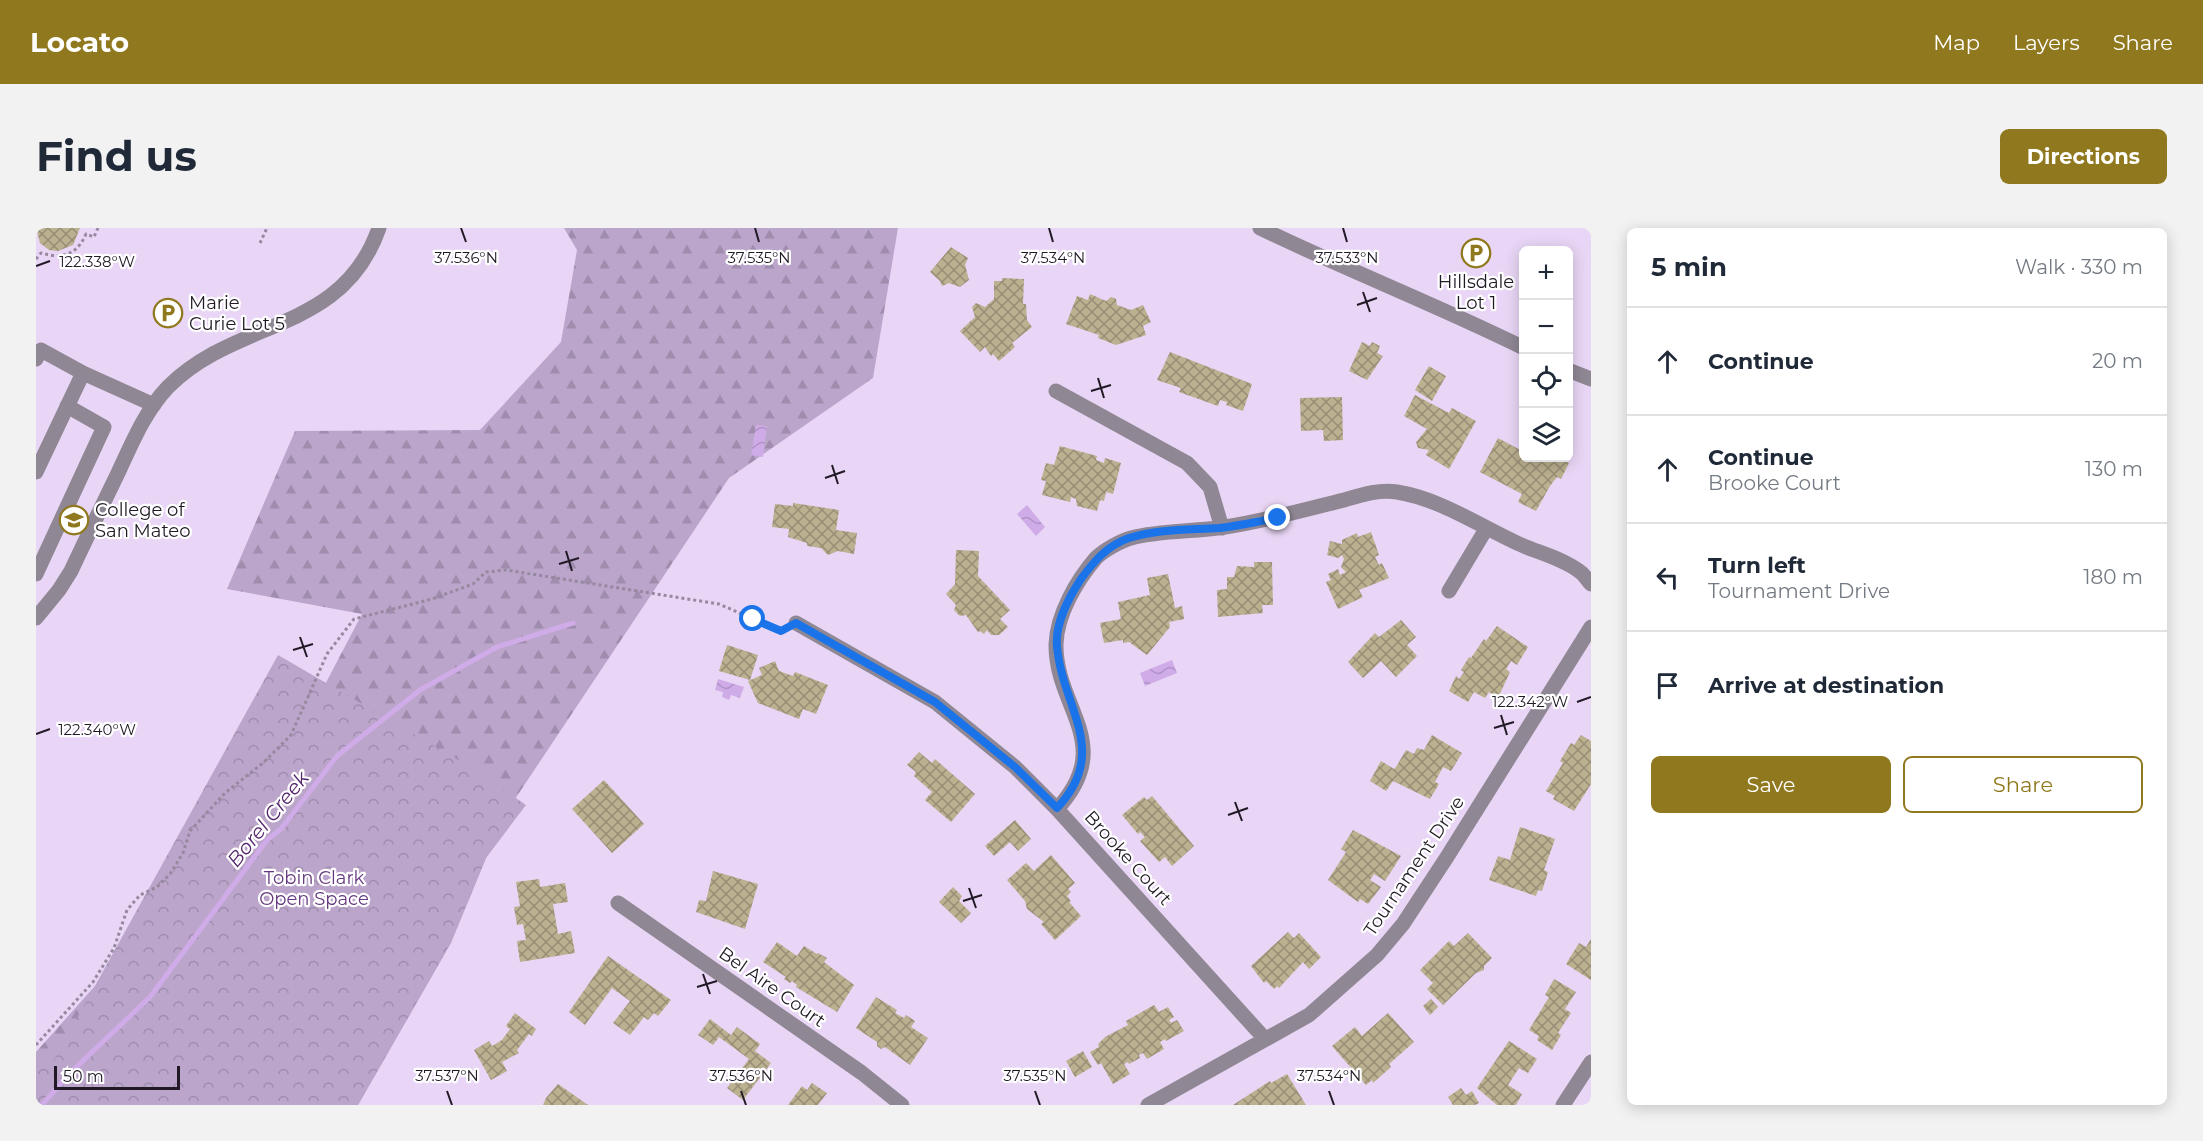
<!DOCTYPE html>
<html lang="en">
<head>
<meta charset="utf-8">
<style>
	body { margin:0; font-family:Montserrat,sans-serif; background:#f2f2f3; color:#1f2937 }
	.controls { position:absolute; right:18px; top:18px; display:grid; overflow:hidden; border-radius:9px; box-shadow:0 3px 15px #0003 }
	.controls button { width:54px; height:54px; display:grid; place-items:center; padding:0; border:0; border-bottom:2px solid #e0e1e3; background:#fff; color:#1f2937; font:30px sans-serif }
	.scale { position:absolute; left:18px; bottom:15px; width:126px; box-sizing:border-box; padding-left:6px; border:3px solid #211a26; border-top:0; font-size:16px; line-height:21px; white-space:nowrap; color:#211a26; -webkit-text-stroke:4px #fff; paint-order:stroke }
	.stop { position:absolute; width:18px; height:18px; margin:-14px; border:4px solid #1a73e8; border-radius:50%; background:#fff }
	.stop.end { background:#1a73e8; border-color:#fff; box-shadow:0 2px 6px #0008 }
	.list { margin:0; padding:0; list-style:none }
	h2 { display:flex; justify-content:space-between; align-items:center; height:78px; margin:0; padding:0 24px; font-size:26px }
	h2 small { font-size:20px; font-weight:400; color:#747a83 }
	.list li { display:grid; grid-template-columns:39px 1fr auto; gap:18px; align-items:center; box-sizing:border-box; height:108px; padding:0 24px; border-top:2px solid #e0e1e3 }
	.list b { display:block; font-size:22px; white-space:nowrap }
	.list p { margin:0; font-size:20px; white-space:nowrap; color:#747a83 }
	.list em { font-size:20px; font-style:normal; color:#747a83 }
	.actions { display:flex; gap:12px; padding:18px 24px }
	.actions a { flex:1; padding:14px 0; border:2px solid #90781e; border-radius:9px; text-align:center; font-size:21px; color:#90781e }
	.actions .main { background:#90781e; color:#fff }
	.icon { flex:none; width:33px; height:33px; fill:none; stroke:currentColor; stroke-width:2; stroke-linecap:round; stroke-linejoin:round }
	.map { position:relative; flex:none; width:1555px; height:877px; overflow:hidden; border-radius:9px }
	header { display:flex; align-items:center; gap:36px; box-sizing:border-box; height:84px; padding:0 30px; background:#90781e; color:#fff }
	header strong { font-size:28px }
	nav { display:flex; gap:33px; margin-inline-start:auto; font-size:21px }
	.intro { display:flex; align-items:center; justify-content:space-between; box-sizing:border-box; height:144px; padding:0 36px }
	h1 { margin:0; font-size:42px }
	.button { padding:15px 27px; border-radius:9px; background:#90781e; color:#fff; font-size:21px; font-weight:700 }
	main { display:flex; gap:36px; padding:0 36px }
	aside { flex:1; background:#fff; border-radius:9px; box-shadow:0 3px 15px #0003 }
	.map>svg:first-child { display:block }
</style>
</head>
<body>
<header>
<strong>Locato</strong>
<nav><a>Map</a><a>Layers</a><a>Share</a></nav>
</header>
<div class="intro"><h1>Find us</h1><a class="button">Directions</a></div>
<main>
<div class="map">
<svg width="1555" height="877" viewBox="0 0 1555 877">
	<defs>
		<pattern id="forest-firs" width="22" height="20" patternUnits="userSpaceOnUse" patternTransform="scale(1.5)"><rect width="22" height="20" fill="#bba5cb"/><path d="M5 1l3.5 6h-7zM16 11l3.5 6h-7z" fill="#a08dae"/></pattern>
		<pattern id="park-crowns" width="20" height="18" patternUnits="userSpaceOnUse" patternTransform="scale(1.5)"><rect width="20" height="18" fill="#bba5cb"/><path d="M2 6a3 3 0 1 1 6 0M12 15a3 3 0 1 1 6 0" fill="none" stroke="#a08dae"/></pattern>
		<pattern id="water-waves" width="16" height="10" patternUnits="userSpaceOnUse" patternTransform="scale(1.5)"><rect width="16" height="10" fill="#cfabe8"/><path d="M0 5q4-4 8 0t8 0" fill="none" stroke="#b193c7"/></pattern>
		<pattern id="building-cross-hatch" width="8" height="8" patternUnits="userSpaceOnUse" patternTransform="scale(1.5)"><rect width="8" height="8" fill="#bbb08f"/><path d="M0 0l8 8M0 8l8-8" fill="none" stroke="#988e75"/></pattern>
	</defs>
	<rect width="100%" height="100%" fill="#e9d6f6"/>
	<path fill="url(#forest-firs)" d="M 528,0 L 862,0 L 837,150 L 693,250 L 467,589 L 415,715 L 322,877 L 0,877 L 0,824 L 233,563 L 326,386 L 191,361 L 259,203 L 444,202 L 525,114 L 541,22 Z"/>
	<path fill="url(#park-crowns)" d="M 242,427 L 438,541 L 490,577 L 450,630 L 414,716 L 322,877 L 0,877 L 0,823 L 18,832 Z"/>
	<path fill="url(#water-waves)" d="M 720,197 L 731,198 L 727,229 L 715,227 Z
		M 991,277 L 1009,299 L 1000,308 L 981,286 Z
		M 1136,432 L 1141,445 L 1109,458 L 1104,445 Z
		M 682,451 L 708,459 L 704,470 L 695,467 L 693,472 L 686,469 L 687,464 L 679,462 Z"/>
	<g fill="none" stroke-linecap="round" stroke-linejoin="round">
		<path stroke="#cfabe8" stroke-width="5" d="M 6,877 L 33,846 L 114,769 L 231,612 L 245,601 L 301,528 L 384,462 L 461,419 L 537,395"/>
	</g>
	<path fill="url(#building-cross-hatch)" d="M 0,0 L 44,0 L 37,17 L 22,23 L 13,22 L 4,15 Z
		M 915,19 L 932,30 L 929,37 L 933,52 L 924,59 L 913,55 L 906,58 L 904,53 L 894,44 Z
		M 966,50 L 988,51 L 987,76 L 990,76 L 991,92 L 996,99 L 976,115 L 979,119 L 963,133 L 957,126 L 955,128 L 949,119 L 944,124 L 924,103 L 939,89 L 936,79 L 940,75 L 949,79 L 958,71 L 958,53 L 966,53 Z
		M 1054,66 L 1070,73 L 1075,69 L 1080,71 L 1081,77 L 1095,82 L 1107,77 L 1115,94 L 1107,98 L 1110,107 L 1080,117 L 1062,110 L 1063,107 L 1030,96 L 1041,68 L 1052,72 Z
		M 1326,114 L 1334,118 L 1336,114 L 1344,118 L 1341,125 L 1347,128 L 1331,152 L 1313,143 Z
		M 1134,124 L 1216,156 L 1207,183 L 1190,177 L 1191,174 L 1184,172 L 1182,178 L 1143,164 L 1145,160 L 1121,152 Z
		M 1393,138 L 1410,148 L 1396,173 L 1379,162 Z
		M 1379,167 L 1413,185 L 1416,180 L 1440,193 L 1413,241 L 1390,227 L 1393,222 L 1382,220 L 1380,214 L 1391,201 L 1368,188 Z
		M 1306,169 L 1307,212 L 1288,213 L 1287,202 L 1265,203 L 1264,170 Z
		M 1462,210 L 1488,224 L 1488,230 L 1520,232 L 1523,230 L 1533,235 L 1525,251 L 1521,249 L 1514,258 L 1500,283 L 1482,274 L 1486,266 L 1444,244 Z
		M 1024,218 L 1061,228 L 1060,232 L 1068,235 L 1069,230 L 1085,235 L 1077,266 L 1070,264 L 1068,273 L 1064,272 L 1061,283 L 1041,278 L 1040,271 L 1035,269 L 1034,274 L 1006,267 L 1010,253 L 1005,252 L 1010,235 L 1018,237 Z
		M 757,275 L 803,282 L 800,302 L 821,305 L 818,326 L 802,323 L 792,327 L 785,320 L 771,318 L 771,315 L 752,309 L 753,301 L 736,299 L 739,276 L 757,278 Z
		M 1335,304 L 1343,327 L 1339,329 L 1343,337 L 1346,335 L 1353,350 L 1323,362 L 1327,369 L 1302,381 L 1290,354 L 1295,352 L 1292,346 L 1302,341 L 1304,347 L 1310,344 L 1305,339 L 1308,331 L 1306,327 L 1302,330 L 1291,327 L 1294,313 L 1306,316 L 1306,312 L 1321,305 L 1322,309 Z
		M 920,322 L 943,323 L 942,348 L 974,382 L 964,391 L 972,399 L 963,407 L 955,407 L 951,402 L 948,406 L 944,403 L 942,404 L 930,387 L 924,388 L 918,382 L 920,377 L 910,366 L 919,356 Z
		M 1218,334 L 1236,334 L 1237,377 L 1226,377 L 1227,385 L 1182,389 L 1181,362 L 1191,361 L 1191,349 L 1198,349 L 1201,338 L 1218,339 Z
		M 1132,346 L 1139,380 L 1146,378 L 1148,391 L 1133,394 L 1134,399 L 1111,427 L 1093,414 L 1087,415 L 1087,412 L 1068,415 L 1064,395 L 1085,391 L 1082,374 L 1114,367 L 1111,350 Z
		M 1365,392 L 1380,409 L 1371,417 L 1381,428 L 1360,449 L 1345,433 L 1327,450 L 1312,434 L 1339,405 L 1343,409 Z
		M 1461,398 L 1492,419 L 1481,437 L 1475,433 L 1470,441 L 1474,444 L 1462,470 L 1453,464 L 1449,470 L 1438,464 L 1432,474 L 1413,463 L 1420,448 L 1423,451 L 1428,444 L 1425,442 L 1433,429 L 1435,430 L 1448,411 L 1450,413 Z
		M 691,417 L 722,427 L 714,452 L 683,443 Z
		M 739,433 L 743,443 L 757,448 L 759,444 L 792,457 L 780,486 L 767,481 L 763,491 L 722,475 L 712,453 L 726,447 L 723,440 Z
		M 1396,507 L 1426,525 L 1415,543 L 1407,539 L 1399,554 L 1403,556 L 1394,571 L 1357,553 L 1350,563 L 1334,553 L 1345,533 L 1358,541 L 1360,539 L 1370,522 L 1378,526 L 1381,520 L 1388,522 Z
		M 1545,507 L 1555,513 L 1555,556 L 1538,583 L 1517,571 L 1519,568 L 1510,563 L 1527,535 L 1524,533 L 1535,515 L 1538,517 Z
		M 883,524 L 896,535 L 899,531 L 939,566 L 915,594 L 889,572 L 896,564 L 878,548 L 880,544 L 871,537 Z
		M 568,552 L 608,596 L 576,625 L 536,581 Z
		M 1116,568 L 1158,618 L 1136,638 L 1129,629 L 1123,634 L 1104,613 L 1109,609 L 1104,604 L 1102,606 L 1086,587 L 1108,569 L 1111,572 Z
		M 979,592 L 995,611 L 982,623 L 974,614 L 958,628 L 949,618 Z
		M 1484,599 L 1519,611 L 1508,642 L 1512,644 L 1506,663 L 1502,662 L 1500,668 L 1453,652 L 1462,628 L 1474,632 Z
		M 1317,602 L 1365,628 L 1349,653 L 1338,646 L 1334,652 L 1345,659 L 1332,676 L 1324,671 L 1322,674 L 1292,652 L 1310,624 L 1305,621 Z
		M 1015,627 L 1039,655 L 1032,661 L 1035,664 L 1031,668 L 1035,673 L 1033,674 L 1045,688 L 1019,712 L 1005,696 L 1008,694 L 991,681 L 989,673 L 971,652 L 990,635 L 998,643 Z
		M 677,643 L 722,656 L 709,701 L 660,684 L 663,672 L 670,673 Z
		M 503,651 L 504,659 L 529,655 L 532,674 L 517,676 L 522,706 L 535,703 L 539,725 L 484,734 L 481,713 L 490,712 L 487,696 L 481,697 L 478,679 L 484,678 L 480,654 Z
		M 917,659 L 926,668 L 923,673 L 935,685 L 925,695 L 903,674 Z
		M 1252,704 L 1258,710 L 1263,705 L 1285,729 L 1273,741 L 1267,734 L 1243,760 L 1241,758 L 1238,761 L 1230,753 L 1228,755 L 1215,738 Z
		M 1432,705 L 1456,730 L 1448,738 L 1448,742 L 1440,745 L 1407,777 L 1391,761 L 1397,755 L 1384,742 L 1413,713 L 1418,718 Z
		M 1555,711 L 1555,752 L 1530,736 L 1543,715 L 1550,719 Z
		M 741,714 L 761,728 L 768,718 L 781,726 L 782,725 L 791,730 L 788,734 L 818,757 L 801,784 L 760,759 L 761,757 L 756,753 L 754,755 L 748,751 L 750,749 L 727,734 Z
		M 572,728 L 635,772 L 622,788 L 618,785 L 612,792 L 608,789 L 594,807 L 577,795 L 594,773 L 576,760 L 549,797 L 533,784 Z
		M 1518,751 L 1540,764 L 1529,781 L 1535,785 L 1522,805 L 1525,807 L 1516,822 L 1501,812 L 1503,808 L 1493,802 L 1513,769 L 1509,767 Z
		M 840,769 L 861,782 L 859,785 L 868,790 L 870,787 L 879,793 L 875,799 L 892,810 L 874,837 L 849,819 L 845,821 L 841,818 L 841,814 L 820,800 Z
		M 1395,771 L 1402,779 L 1394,787 L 1387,778 Z
		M 1118,777 L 1123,784 L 1132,779 L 1138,789 L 1133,792 L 1135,795 L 1141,792 L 1148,803 L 1130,813 L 1129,811 L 1124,814 L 1128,821 L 1111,831 L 1107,825 L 1103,827 L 1104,830 L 1093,836 L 1092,834 L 1088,836 L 1094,846 L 1077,856 L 1065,835 L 1062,837 L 1054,824 L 1063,819 L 1062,816 L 1069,809 L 1092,797 L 1090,793 Z
		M 479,785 L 500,801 L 496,808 L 493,806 L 481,822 L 483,825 L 466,834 L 471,843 L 455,852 L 438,822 L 453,813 L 456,818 L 466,812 L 474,801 L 470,798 Z
		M 1352,785 L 1378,814 L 1353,836 L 1355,839 L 1337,855 L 1336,852 L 1330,857 L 1296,818 L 1319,799 L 1326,808 Z
		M 674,791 L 695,807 L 701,799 L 724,816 L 719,823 L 735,835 L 707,872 L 691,860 L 713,831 L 683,809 L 677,817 L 662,807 Z
		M 1473,813 L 1501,831 L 1492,845 L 1483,840 L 1472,857 L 1486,866 L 1480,877 L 1461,877 L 1441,860 Z
		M 1047,823 L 1056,839 L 1039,849 L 1030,833 Z
		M 1251,846 L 1270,877 L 1197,877 L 1234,853 L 1235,855 Z
		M 776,855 L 791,865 L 782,877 L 752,877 L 766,858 L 771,862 Z
		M 522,856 L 552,877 L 507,877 L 510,870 Z
		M 1425,860 L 1430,867 L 1436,863 L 1443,875 L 1439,877 L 1417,877 L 1412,869 Z"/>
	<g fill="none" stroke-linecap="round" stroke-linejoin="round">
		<path stroke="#96889f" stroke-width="3" stroke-dasharray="3 3" stroke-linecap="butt" d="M 224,15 L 231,0
			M 0,31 L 5,25 C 26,31 41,27 50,6 L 58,9 L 62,0
			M 0,817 L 57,754 L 78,720 L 91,682 L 104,667 L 121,659 L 134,646 L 147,625 L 154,603 L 189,565 L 227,535 L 255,507 L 291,426 L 318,391 L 396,371 L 437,356 L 450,344 L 470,342 L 683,376 L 745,403 L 748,401"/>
		<path stroke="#8f8794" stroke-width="15" d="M 1224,0 C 1311,42 1401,77 1488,120
			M 0,131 L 5,122 L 47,145
			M 1532,142 L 1555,151
			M 1020,163 L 1151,235 L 1174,259 L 1186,300
			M 0,244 L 47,145 L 118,177
			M 0,346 L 68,199 L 31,178
			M 1413,363 L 1450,301
			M 0,390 L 23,362 L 35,343 C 50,311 66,278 82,245 C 96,215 109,183 132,159 C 202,89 306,106 343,0
			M 760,395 L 899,474 L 979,539 L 1021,581 L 1229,811
			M 1021,581 C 1081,516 1019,480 1020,416 C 1021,386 1041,352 1060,330 C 1067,323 1084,313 1095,310 C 1126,302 1157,304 1189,299 C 1229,293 1268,282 1308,272 C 1325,267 1343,261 1361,264 C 1404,271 1442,297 1481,315 C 1500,324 1526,330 1543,343 C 1548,346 1551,352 1555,356
			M 582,675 L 826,845 L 866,877
			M 1112,877 L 1273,787 L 1341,727 L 1367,696 L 1411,629 L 1555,399
			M 1527,877 L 1555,834"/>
	</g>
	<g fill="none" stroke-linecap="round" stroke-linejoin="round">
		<path stroke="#1a73e8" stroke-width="8" d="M 717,391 L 745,403 L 760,395 L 899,474 L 979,539 L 1021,580 C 1075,523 1026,480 1021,418 C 1019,396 1033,369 1045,351 C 1058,333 1072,317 1093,310 C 1122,301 1153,302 1183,300 C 1203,298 1223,293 1242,290"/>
	</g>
	<path fill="none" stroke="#211a26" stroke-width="2" d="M 425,0 L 430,14M 719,0 L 723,14M 1013,0 L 1017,14M 1307,0 L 1311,14M 0,38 L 14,33M 1327,64 L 1334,84M 1321,77 L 1341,70M 1062,150 L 1068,170M 1055,163 L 1075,157M 796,237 L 802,256M 789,250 L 809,243M 530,323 L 536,343M 523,336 L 543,330M 264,409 L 271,429M 257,422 L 277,416M 1541,474 L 1555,469M 1465,487 L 1471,507M 1458,500 L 1478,494M 0,506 L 14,501M 1199,574 L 1206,593M 1192,587 L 1212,580M 933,660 L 940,680M 927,673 L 946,667M 667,746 L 674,766M 661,759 L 681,753M 411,863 L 416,877M 705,863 L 710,877M 999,863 L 1004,877M 1293,863 L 1298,877"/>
	<defs>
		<g id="parking-ring" transform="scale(1.5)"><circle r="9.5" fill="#fff" stroke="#90781e" stroke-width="1.5"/><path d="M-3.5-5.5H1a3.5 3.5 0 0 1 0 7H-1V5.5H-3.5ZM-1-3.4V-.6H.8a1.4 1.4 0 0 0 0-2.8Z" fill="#90781e"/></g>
		<g id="university-ring" transform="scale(1.5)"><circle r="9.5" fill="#fff" stroke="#90781e" stroke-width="1.5"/><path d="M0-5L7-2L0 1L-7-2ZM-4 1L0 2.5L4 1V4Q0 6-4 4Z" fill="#90781e"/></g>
	</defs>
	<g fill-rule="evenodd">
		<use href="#parking-ring" x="1440" y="25"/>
		<use href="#parking-ring" x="132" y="85"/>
		<use href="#university-ring" x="38" y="292"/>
	</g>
	<g text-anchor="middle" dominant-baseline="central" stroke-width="4.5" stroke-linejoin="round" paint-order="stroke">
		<g font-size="18" fill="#211a26" stroke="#fff" text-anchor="start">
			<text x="1440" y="54" text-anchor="middle">Hillsdale<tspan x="1440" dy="21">Lot 1</tspan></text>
			<text x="153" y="75">Marie<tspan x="153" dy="21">Curie Lot 5</tspan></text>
			<text x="59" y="282">College of<tspan x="59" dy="21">San Mateo</tspan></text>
		</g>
		<g font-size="18" fill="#211a26" stroke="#fff">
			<text transform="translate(1092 630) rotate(48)">Brooke Court</text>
			<text transform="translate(1378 638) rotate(-56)">Tournament Drive</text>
			<text transform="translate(736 759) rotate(35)">Bel Aire Court</text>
		</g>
		<g font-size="18" fill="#64377f" stroke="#fff">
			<text x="278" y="650">Tobin Clark<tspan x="278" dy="21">Open Space</tspan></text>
		</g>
		<g font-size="20" font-style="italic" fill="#54266d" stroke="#fff">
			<text transform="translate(232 591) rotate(-51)">Borel Creek</text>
		</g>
	</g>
	<g font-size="15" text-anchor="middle" fill="#211a26" stroke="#fff" stroke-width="4.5" stroke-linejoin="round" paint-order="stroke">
		<text x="430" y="35">37.536°N</text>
		<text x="723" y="35">37.535°N</text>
		<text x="1017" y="35">37.534°N</text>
		<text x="1311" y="35">37.533°N</text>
		<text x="61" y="39">122.338°W</text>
		<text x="1494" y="479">122.342°W</text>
		<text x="61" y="507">122.340°W</text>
		<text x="411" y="853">37.537°N</text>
		<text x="705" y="853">37.536°N</text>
		<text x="999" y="853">37.535°N</text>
		<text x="1293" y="853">37.534°N</text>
	</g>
</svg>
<div class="controls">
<button>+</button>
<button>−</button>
<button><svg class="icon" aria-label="locate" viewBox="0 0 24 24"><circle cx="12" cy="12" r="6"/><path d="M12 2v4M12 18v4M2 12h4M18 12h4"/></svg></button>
<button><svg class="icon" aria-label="layers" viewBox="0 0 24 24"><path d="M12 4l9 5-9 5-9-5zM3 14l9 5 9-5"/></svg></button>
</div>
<div class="scale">50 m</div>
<div class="stop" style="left:717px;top:391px"></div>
<div class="stop end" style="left:1242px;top:290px"></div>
</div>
<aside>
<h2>5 min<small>Walk · 330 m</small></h2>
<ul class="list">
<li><svg class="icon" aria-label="ahead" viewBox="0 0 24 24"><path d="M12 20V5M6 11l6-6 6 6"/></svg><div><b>Continue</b></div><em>20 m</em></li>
<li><svg class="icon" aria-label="ahead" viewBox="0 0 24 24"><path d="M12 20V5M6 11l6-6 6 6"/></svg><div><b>Continue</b><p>Brooke Court</p></div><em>130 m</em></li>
<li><svg class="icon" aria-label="left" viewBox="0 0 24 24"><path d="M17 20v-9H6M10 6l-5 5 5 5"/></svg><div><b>Turn left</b><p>Tournament Drive</p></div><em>180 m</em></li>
<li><svg class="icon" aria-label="arrive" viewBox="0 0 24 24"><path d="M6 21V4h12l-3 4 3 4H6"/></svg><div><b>Arrive at destination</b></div></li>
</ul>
<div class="actions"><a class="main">Save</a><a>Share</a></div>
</aside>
</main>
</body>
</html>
